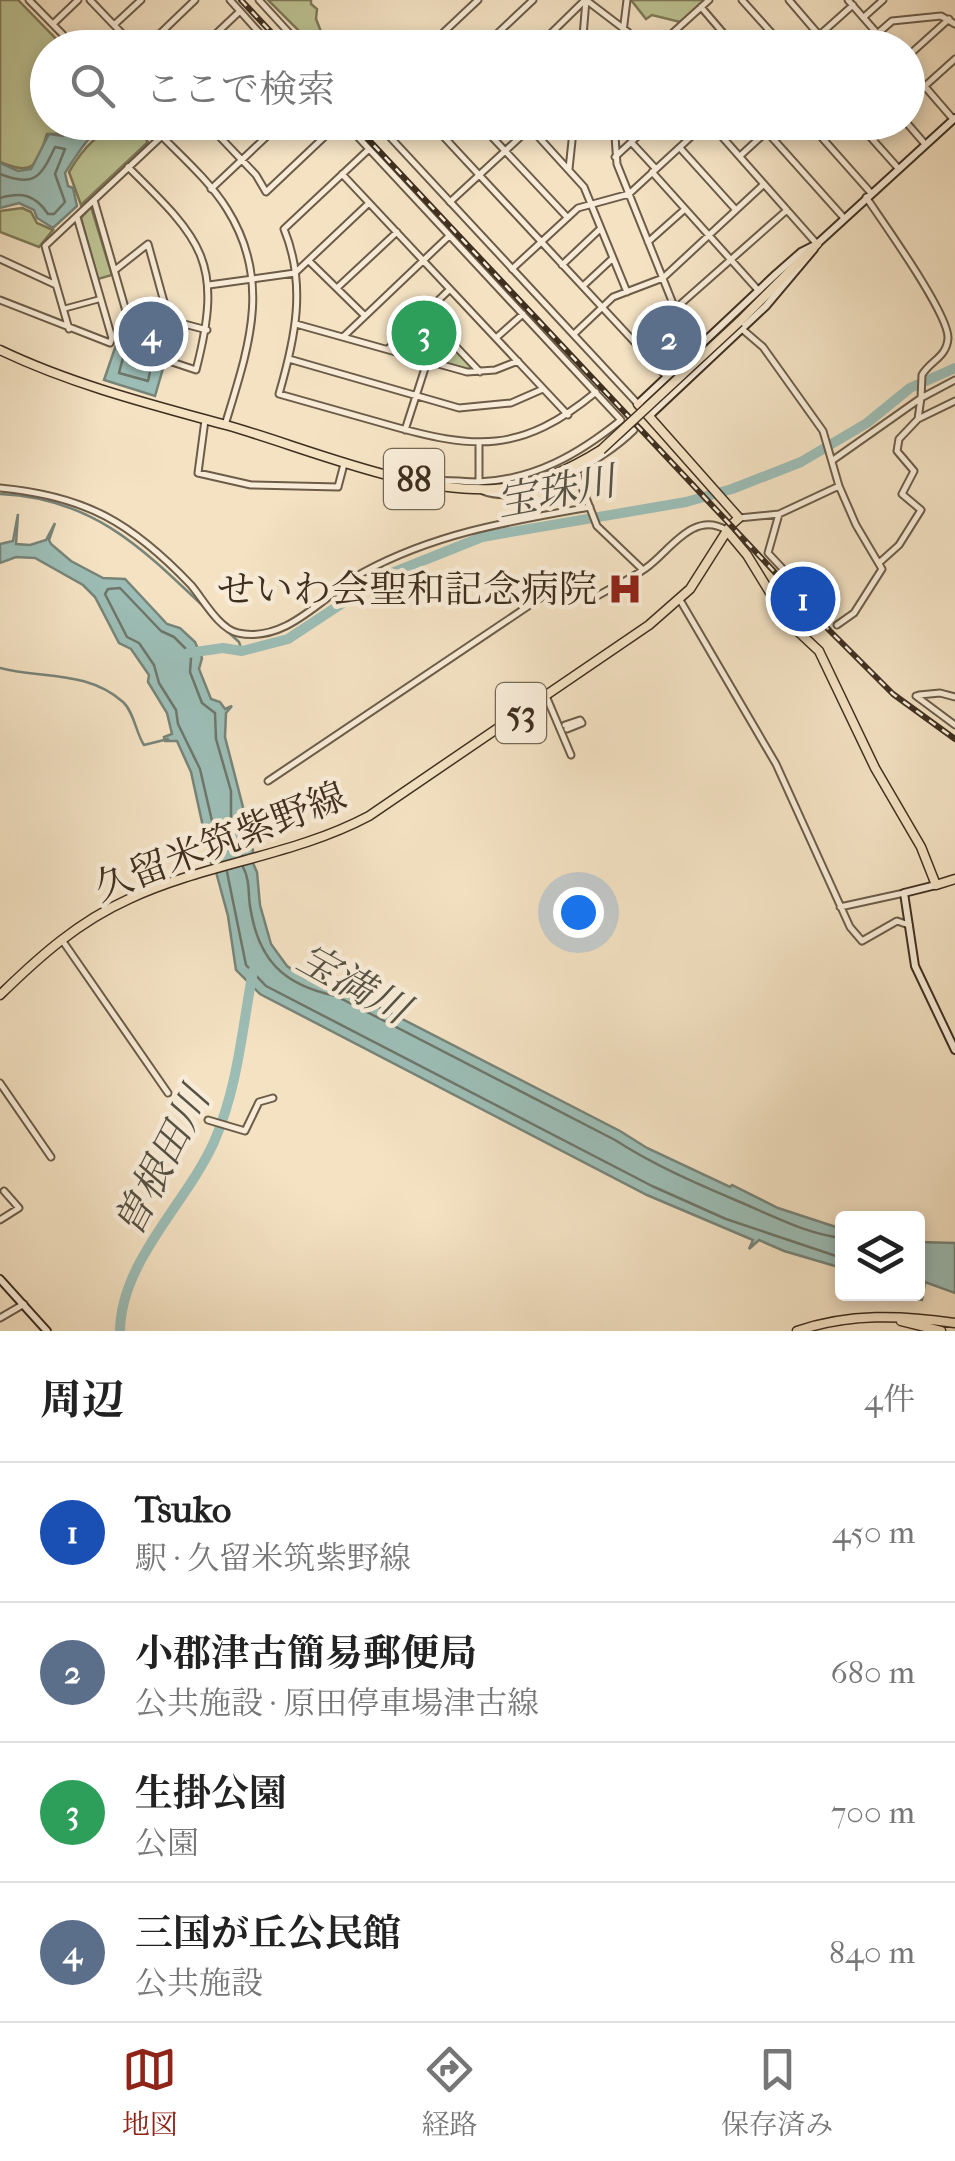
<!DOCTYPE html>
<html lang="ja">
<head>
<meta charset="utf-8">
<style>
	body { margin:0; font-family:"IM FELL French Canon","Noto Serif JP",serif; background:#f6f6f6; color:#222 }
	.controls { position:absolute; right:30px; bottom:30px; display:grid; overflow:hidden; border-radius:10px; box-shadow:0 5px 15px #0003 }
	.controls button { width:90px; height:90px; display:grid; place-items:center; padding:0; border:0; border-bottom:2px solid #e0e0e0; background:#fff; color:#222; font:50px sans-serif }
	.you { position:absolute; left:578px; top:912px; width:35px; height:35px; margin:-25px; border:8px solid #fff; border-radius:50%; background:#1a73e8; box-shadow:0 0 0 15px #1a73e833 }
	.badge { display:grid; place-items:center; width:65px; height:65px; border-radius:50%; background:#8f2418; color:#fff; font-size:32px; font-weight:700 }
	.pin { position:absolute; translate:-50% -50%; border:5px solid #fff; box-shadow:0 2px 10px #0006 }
	.list { margin:0; padding:0; list-style:none }
	h2 { display:flex; justify-content:space-between; align-items:center; height:130px; margin:0; padding:0 40px; font-size:42px }
	h2 small { font-size:32px; font-weight:400; color:#767676 }
	.list li { display:grid; grid-template-columns:65px 1fr auto; gap:30px; align-items:center; box-sizing:border-box; height:140px; padding:0 40px; border-top:2px solid #e0e0e0 }
	.list b { display:block; font-size:38px; white-space:nowrap }
	.list p { margin:0; font-size:32px; white-space:nowrap; color:#767676 }
	.list em { font-size:32px; font-style:normal; color:#767676 }
	.icon { flex:none; width:55px; height:55px; fill:none; stroke:currentColor; stroke-width:2; stroke-linecap:round; stroke-linejoin:round }
	.map { position:relative; flex:none; width:955px; height:1331px; overflow:hidden }
	.search { position:absolute; background:#fff; box-shadow:0 5px 15px #0003; left:30px; right:30px; top:30px; height:110px; display:flex; align-items:center; gap:25px; box-sizing:border-box; padding:0 35px; border-radius:55px; color:#767676; font-size:38px }
	.sheet { height:690px; background:#fff }
	nav { display:flex; justify-content:space-around; align-items:center; box-sizing:border-box; height:140px; border-top:2px solid #e0e0e0; background:#fff; font-size:28px; color:#767676 }
	nav a { display:grid; justify-items:center; gap:5px }
	nav .on { color:#8f2418 }
	.map>svg:first-child { display:block }
</style>
</head>
<body>
<div class="map">
<svg width="955" height="1331" viewBox="0 0 955 1331">
	<rect width="100%" height="100%" fill="#f4e2c3"/>
	<filter id="stains"><feTurbulence type="fractalNoise" baseFrequency=".002" numOctaves="4"/><feColorMatrix values="0 0 0 0 .2 0 0 0 0 .09 0 0 0 0 .02 0 0 0 .5 -.17"/></filter>
	<radialGradient id="worn" r=".72"><stop offset=".6" stop-color="#630" stop-opacity="0"/><stop offset="1" stop-color="#630" stop-opacity=".3"/></radialGradient>
	<path fill="#bdc393" stroke="#7e7959" stroke-width="2.5" d="M 0,0 L 18,0 L 64,47 L 48,48 L 48,122 L 72,123 L 63,134 L 47,134 C 37,165 34,177 0,162 Z
		M 268,0 L 311,0 L 311,4 L 317,9 L 316,19 L 326,44 L 304,36 Z
		M 631,0 L 705,0 L 680,22 L 652,15 L 646,19 Z
		M 117,128 L 145,138 L 148,142 L 81,205 L 69,172 C 80,153 96,132 117,128 Z
		M 91,207 L 112,275 L 98,279 L 81,218 Z
		M 22,208 L 31,212 L 37,223 L 53,230 L 39,247 L 0,232 L 0,211 Z
		M 423,319 L 473,367 L 471,370 L 394,350 L 393,347 Z"/>
	<path fill="#9cbdb5" stroke="#778479" stroke-width="2.5" d="M 74,123 L 134,123 L 145,134 C 138,132 130,125 123,124 C 95,120 78,153 65,173 L 68,186 L 73,188 L 77,206 L 53,228 L 37,218 L 34,210 L 19,203 L 0,208 L 0,163 L 18,171 L 31,169 L 49,134 L 63,136 Z
		M 129,338 L 164,365 L 155,396 L 104,380 L 117,342 Z
		M 18,514 L 16,544 L 30,545 L 46,540 L 55,523 L 49,540 L 51,544 L 71,561 L 103,578 L 125,579 L 167,624 L 180,628 L 195,642 L 202,658 L 199,669 L 211,699 L 220,702 L 225,709 L 232,706 L 226,713 L 225,737 L 244,811 L 241,828 L 253,850 L 252,861 L 257,872 L 260,905 L 271,944 L 287,966 L 305,978 L 338,986 L 620,1131 L 647,1148 L 730,1187 L 732,1185 L 778,1208 L 842,1229 L 842,1268 L 784,1251 L 759,1240 L 749,1249 L 753,1240 L 647,1195 L 260,994 L 236,970 L 228,916 L 216,872 L 211,863 L 191,772 L 177,741 L 165,741 L 164,737 L 172,734 L 167,713 L 148,682 L 149,675 L 131,649 L 119,643 L 95,597 L 83,585 L 35,558 L 16,557 L 0,563 L 0,544 L 13,541 Z
		M 918,1242 L 955,1243 L 955,1293 L 925,1282 L 922,1300 L 918,1299 Z"/>
	<g fill="none" stroke-linecap="round" stroke-linejoin="round">
		<path stroke="#6e766a" stroke-width="2.5" d="M 0,174 C 34,188 41,177 55,147 L 65,149 L 55,174 L 65,202 L 54,214 L 48,214 C 35,194 21,192 0,198
			M 128,351 L 151,367 L 148,381 L 119,373 L 124,354 Z
			M 221,860 L 200,769 L 178,724 L 176,710 L 159,683 L 154,665 L 139,643 L 127,637 L 105,594 L 108,589 L 120,588 L 161,631 L 174,637 L 187,650 L 191,658 L 190,672 L 202,703 L 215,713 L 216,739 L 231,791 L 231,829 L 242,855
			M 243,867 C 250,880 248,893 250,906 C 258,960 283,985 336,996 L 615,1140 C 652,1164 693,1182 733,1199 C 767,1213 805,1234 842,1238
			M 227,872 L 246,965 L 266,986 L 652,1186 L 726,1219 L 842,1258"/>
		<path stroke="#778479" stroke-width="2.5" d="M 0,494 C 93,498 142,548 206,609
			M 214,619 L 239,642 L 242,651
			M 0,668 C 41,679 87,670 123,702 C 134,712 136,733 144,745 L 168,739"/>
		<path stroke="#9cbdb5" stroke-width="10" d="M 188,653 L 223,648 L 242,651 L 288,639 L 382,577 L 482,537 L 686,502 L 732,489 L 801,462 L 867,423 L 910,388 L 955,368
			M 120,1331 C 121,1261 186,1204 214,1142 C 238,1087 242,1029 253,971"/>
		<g stroke="#6c5c48" stroke-width="8">
			<path id="pedestrian" d="M 63,309 L 100,299"/>
		</g>
		<g stroke="#6c5c48" stroke-width="9">
			<path id="minor" d="M 90,0 L 136,48
				M 230,0 L 240,11
				M 586,0 L 628,32 L 641,48
				M 742,0 L 785,48
				M 789,0 L 819,35
				M 848,0 L 890,48
				M 701,7 L 736,48
				M 864,17 L 883,0
				M 114,25 L 141,0
				M 677,31 L 691,48
				M 443,33 L 456,48
				M 145,48 L 195,0
				M 201,48 L 240,11 L 273,48
				M 256,48 L 265,39
				M 427,48 L 478,0
				M 482,48 L 533,0
				M 536,48 L 585,0
				M 582,48 L 586,0
				M 621,48 L 627,0
				M 656,48 L 709,0
				M 805,48 L 853,5
				M 861,48 L 892,21 L 941,16 L 955,24
				M 908,56 L 949,19
				M 908,67 L 953,119
				M 925,86 L 955,59
				M 206,122 L 218,135 L 231,122
				M 344,122 L 621,420 C 579,454 534,480 478,482 C 459,482 441,478 423,482
				M 430,122 L 666,376
				M 478,122 L 567,217
				M 525,122 L 584,187 L 627,292
				M 614,122 L 617,164 L 692,351
				M 709,122 L 817,244
				M 808,122 L 871,193
				M 857,122 L 898,168
				M 906,122 L 925,144
				M 767,132 L 844,218
				M 218,135 L 256,175 L 266,192 L 340,122
				M 388,135 L 401,122
				M 631,142 L 656,169
				M 680,148 L 736,210
				M 368,150 L 284,229 C 307,285 295,339 279,394 C 314,404 350,414 385,424 C 475,450 521,454 596,392
				M 740,156 L 777,122
				M 615,157 L 653,122
				M 569,169 L 574,122
				M 652,172 L 758,290
				M 342,174 L 568,415
				M 211,189 L 282,122
				M 94,200 L 132,332 L 169,361 L 196,370 C 224,262 203,241 128,167
				M 450,202 L 530,128
				M 648,242 L 685,209
				M 0,259 L 56,285
				M 309,261 L 364,315
				M 562,265 L 600,229
				M 512,269 L 578,208 L 629,194 L 707,122
				M 115,270 L 148,244 L 169,320 L 207,330
				M 209,285 L 295,273 L 369,203
				M 583,286 L 613,258
				M 337,288 L 397,232
				M 0,300 L 110,343 L 112,338 L 77,217
				M 675,309 L 787,210
				M 425,314 L 480,372
				M 296,324 L 467,372 L 495,370 L 518,361
				M 69,329 L 45,246 L 162,136
				M 742,329 L 763,347 L 823,431 L 839,486 L 856,525 L 882,569 L 854,613 L 837,625
				M 574,334 L 613,297 L 663,278 L 764,184
				M 343,337 L 449,236
				M 496,338 L 523,314
				M 388,349 L 450,289
				M 289,359 L 459,408 L 511,403 L 543,389
				M 918,419 L 955,401
				M 205,420 L 198,473 L 251,485 L 338,487 L 344,464
				M 405,430 L 427,362
				M 479,445 L 479,482
				M 833,460 L 921,398 L 922,375 C 930,361 947,357 948,338 C 949,314 882,221 866,197
				M 576,472 L 597,526 L 643,570
				M 0,488 C 86,496 132,523 191,585 C 203,599 219,629 238,633 C 288,644 325,593 364,572 C 436,533 511,521 590,507
				M 483,491 C 525,508 605,459 634,430
				M 779,514 L 768,553 L 799,586
				M 739,518 L 779,514 L 839,486
				M 879,563 L 899,545 L 921,510 L 902,494 L 914,471 L 897,451 L 899,439 L 918,419 L 921,398 L 955,380
				M 680,600 L 776,764 L 850,927 L 862,941 L 897,921 L 909,925
				M 919,695 L 940,693 L 955,697
				M 546,696 L 571,755
				M 916,696 L 955,725
				M 565,725 L 580,720 L 582,723 L 567,729
				M 268,781 L 573,576 L 590,600 C 609,589 629,580 646,568 C 669,552 693,510 726,530
				M 840,907 L 904,893
				M 62,940 L 168,1093
				M 0,1083 L 51,1157
				M 208,1120 L 245,1131 L 259,1102 L 273,1098
				M 0,1220 L 19,1208 L 4,1191
				M 0,1318 L 24,1304"/>
		</g>
		<g stroke="#6c5c48" stroke-width="9">
			<path id="tertiary" d="M 29,0 L 76,48
				M 259,0 L 303,48
				M 53,24 L 78,0
				M 148,122 C 174,150 207,177 227,209 C 273,282 248,349 225,425
				M 376,122 L 638,404"/>
		</g>
		<g stroke="#3f2f1f" stroke-width="10">
			<path id="secondary" d="M 638,404 L 776,274 L 801,252 L 817,244 L 955,118
				M 649,416 L 766,306 L 814,249
				M 936,885 L 904,893 L 915,966 L 955,1050
				M 0,1279 L 47,1331"/>
		</g>
		<g stroke="#3f2f1f" stroke-width="11">
			<path id="primary" d="M 739,322 L 817,244
				M 0,350 C 71,384 149,404 226,425 C 307,448 409,493 494,489 C 532,487 569,470 601,450
				M 727,531 L 747,555 L 788,622 L 819,651 L 875,768 L 921,847 L 936,885 L 955,879
				M 0,995 C 40,956 78,922 129,899 C 206,863 294,856 369,816 L 649,625 L 690,589 L 730,526 L 739,518 L 638,404
				M 901,1321 L 941,1331
				M 797,1331 C 849,1313 901,1315 955,1323"/>
		</g>
		<use href="#pedestrian" stroke="#f8ecd8" stroke-width="4"/>
		<use href="#minor" stroke="#f8ecd8" stroke-width="5"/>
		<use href="#tertiary" stroke="#f8ecd8" stroke-width="5"/>
		<use href="#secondary" stroke="#f8ecd8" stroke-width="6"/>
		<use href="#primary" stroke="#f4e2c3" stroke-width="8"/>
		<g stroke="#3f2f1f" stroke-width="6">
			<path id="rail" d="M 241,0 L 286,48
				M 352,122 L 830,631 L 893,694 L 955,739"/>
		</g>
		<use href="#rail" stroke="#f8ecd8" stroke-width="2.5" stroke-dasharray="8" stroke-linecap="butt"/>
		<g stroke="#3f2f1f" stroke-width="11" stroke-linecap="butt">
			<path id="primary-bridge" d="M 601,450 L 739,322"/>
		</g>
		<use href="#primary-bridge" stroke="#f4e2c3" stroke-width="8"/>
	</g>
	<defs>
		<g id="hospital-bare" transform="scale(2.7)"><path d="M-5-5h3v3.5h4V-5h3V5h-3V1.5h-4V5h-3Z" fill="#8f2418" stroke="#f8ecd8" stroke-width="2.5" paint-order="stroke"/></g>
	</defs>
	<g fill-rule="evenodd">
		<use href="#hospital-bare" x="625" y="589"/>
	</g>
	<g text-anchor="middle" dominant-baseline="central" stroke-width="9" stroke-linejoin="round" paint-order="stroke">
		<g fill="#f8ecd8" stroke="#766856" stroke-width="2.5">
			<rect x="384" y="449" width="60" height="60" rx="8"/>
			<rect x="496" y="683" width="50" height="60" rx="8"/>
		</g>
		<g font-size="35" font-weight="bold" fill="#3f2f1f">
			<text x="414" y="479">88</text>
			<text x="521" y="713">53</text>
		</g>
		<g font-size="38" fill="#3f2f1f" stroke="#f8ecd8" text-anchor="end">
			<text x="597" y="589">せいわ会聖和記念病院</text>
		</g>
		<g font-size="38" fill="#3f2f1f" stroke="#f8ecd8">
			<text transform="translate(220 842) rotate(-21)">久留米筑紫野線</text>
		</g>
		<g font-size="40" font-style="italic" fill="#565244" stroke="#f8ecd8">
			<text transform="translate(556 492) rotate(-11)">宝珠川</text>
			<text transform="translate(353 984) rotate(29)">宝満川</text>
			<text transform="translate(162 1162) rotate(-63)">曽根田川</text>
		</g>
	</g>
	<rect width="100%" height="100%" filter="url(#stains)"/>
	<rect width="100%" height="100%" fill="url(#worn)"/>
</svg>
<div class="controls">
<button><svg class="icon" aria-label="layers" viewBox="0 0 24 24"><path d="M12 4l9 5-9 5-9-5zM3 14l9 5 9-5"/></svg></button>
</div>
<div class="you"></div>
<div class="pin badge" style="left:803px;top:599px;background:#1a4fb4">1</div>
<div class="pin badge" style="left:669px;top:338px;background:#5c6f8a">2</div>
<div class="pin badge" style="left:424px;top:333px;background:#2e9e5b">3</div>
<div class="pin badge" style="left:151px;top:334px;background:#5c6f8a">4</div>
<div class="search"><svg class="icon" aria-label="search" viewBox="0 0 24 24"><circle cx="10" cy="10" r="6"/><path d="M15 15l6 6"/></svg>ここで検索</div>
</div>
<section class="sheet">
<h2>周辺<small>4件</small></h2>
<ul class="list">
<li><span class="badge" style="background:#1a4fb4">1</span><div><b>Tsuko</b><p>駅 · 久留米筑紫野線</p></div><em>450 m</em></li>
<li><span class="badge" style="background:#5c6f8a">2</span><div><b>小郡津古簡易郵便局</b><p>公共施設 · 原田停車場津古線</p></div><em>680 m</em></li>
<li><span class="badge" style="background:#2e9e5b">3</span><div><b>生掛公園</b><p>公園</p></div><em>700 m</em></li>
<li><span class="badge" style="background:#5c6f8a">4</span><div><b>三国が丘公民館</b><p>公共施設</p></div><em>840 m</em></li>
</ul>
</section>
<nav>
<a class="on"><svg class="icon" aria-label="map" viewBox="0 0 24 24"><path d="M3 6l6-2 6 2 6-2v14l-6 2-6-2-6 2zM9 4v14M15 6v14"/></svg>地図</a>
<a><svg class="icon" aria-label="directions" viewBox="0 0 24 24"><path d="M12 3l9 9-9 9-9-9zM9 14v-3h6M13 9l2 2-2 2"/></svg>経路</a>
<a><svg class="icon" aria-label="saved" viewBox="0 0 24 24"><path d="M7 4h10v16l-5-4-5 4z"/></svg>保存済み</a>
</nav>
</body>
</html>
